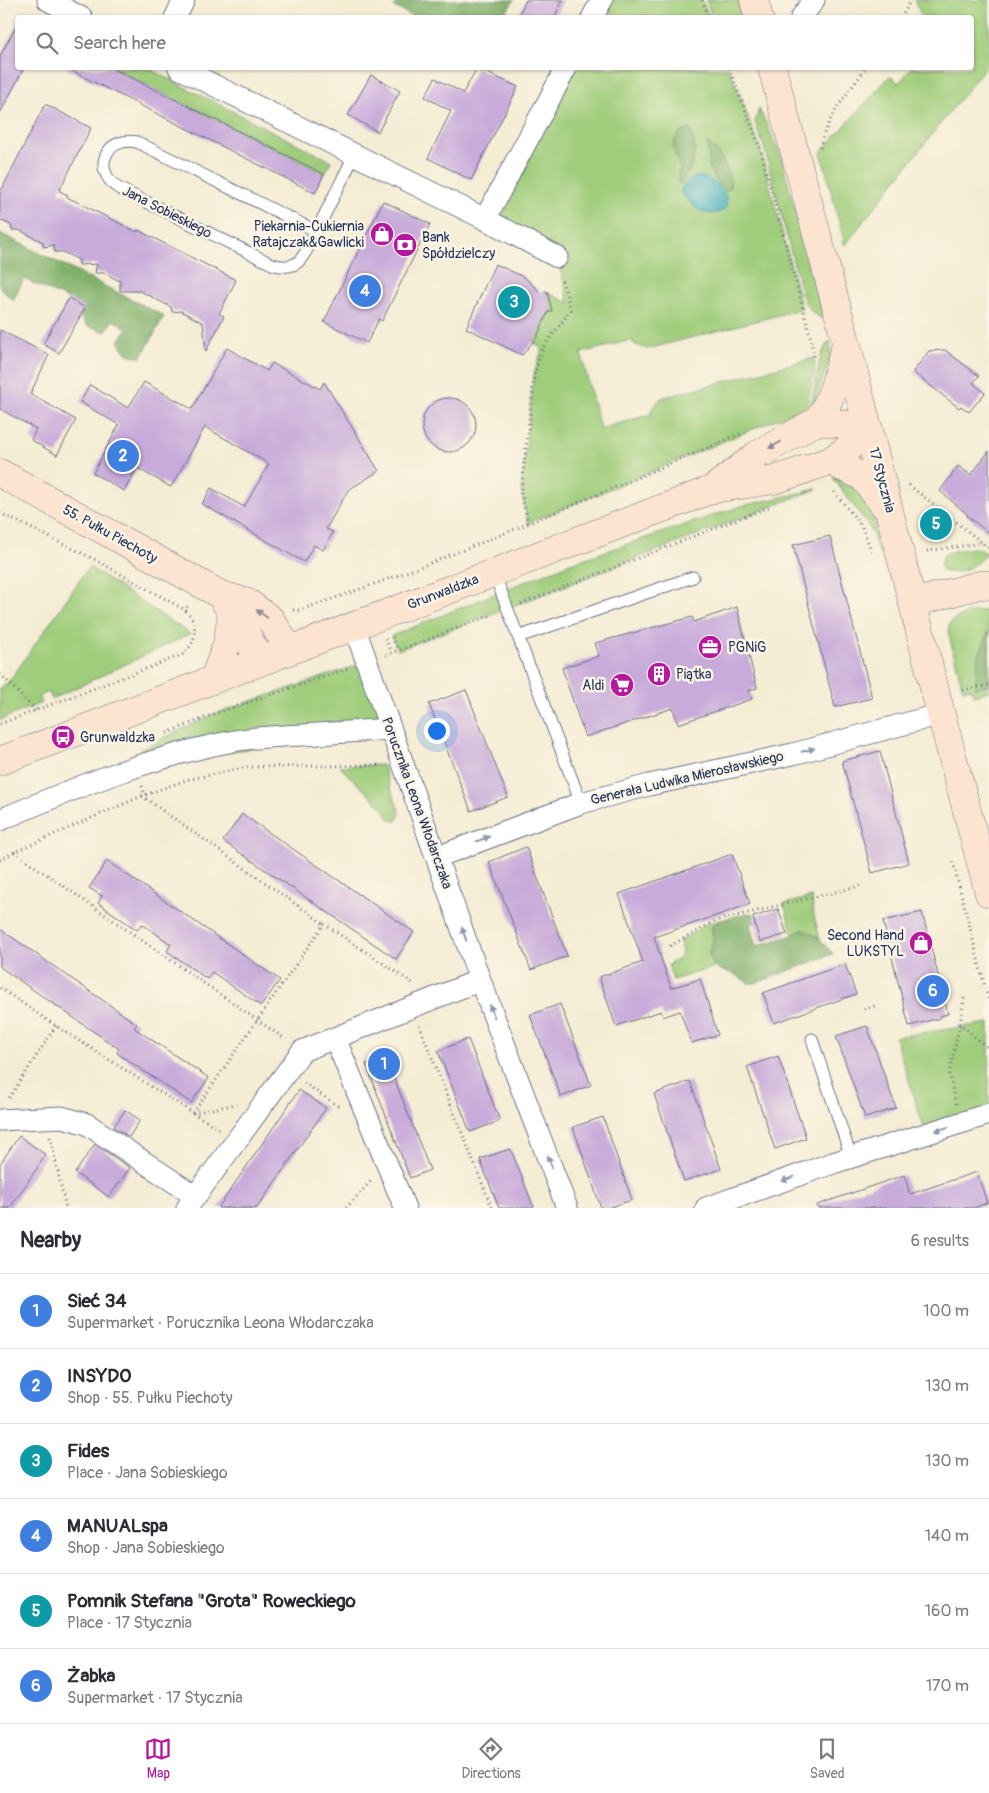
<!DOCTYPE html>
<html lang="en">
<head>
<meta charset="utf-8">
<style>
	body { margin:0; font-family:Pangolin,sans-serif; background:#f7f7f7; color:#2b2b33 }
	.you { position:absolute; left:436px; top:730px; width:18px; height:18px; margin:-12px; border:4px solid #fff; border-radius:50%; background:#1a73e8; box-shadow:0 0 0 8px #1a73e833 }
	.badge { display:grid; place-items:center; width:32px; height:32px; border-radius:50%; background:#b5179e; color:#fff; font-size:16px; font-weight:700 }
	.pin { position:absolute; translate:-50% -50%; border:2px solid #fff; box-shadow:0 1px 5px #0006 }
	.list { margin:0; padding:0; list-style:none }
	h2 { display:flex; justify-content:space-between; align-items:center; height:65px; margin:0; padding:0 20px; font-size:21px }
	h2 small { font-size:16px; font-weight:400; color:#7c7c81 }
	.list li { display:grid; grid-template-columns:32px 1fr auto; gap:15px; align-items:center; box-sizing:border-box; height:75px; padding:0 20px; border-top:1px solid #e1e1e2 }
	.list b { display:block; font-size:19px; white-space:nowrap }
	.list p { margin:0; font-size:16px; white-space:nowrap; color:#7c7c81 }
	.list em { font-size:16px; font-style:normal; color:#7c7c81 }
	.icon { flex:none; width:28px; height:28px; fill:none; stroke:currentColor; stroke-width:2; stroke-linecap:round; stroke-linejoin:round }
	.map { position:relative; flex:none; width:989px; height:1208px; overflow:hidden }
	.search { position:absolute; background:#fff; box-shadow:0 1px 4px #0004; left:15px; right:15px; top:15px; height:55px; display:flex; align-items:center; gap:12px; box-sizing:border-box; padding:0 18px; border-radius:5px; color:#7c7c81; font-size:19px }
	.sheet { height:515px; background:#fff }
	nav { display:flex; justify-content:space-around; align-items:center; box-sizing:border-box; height:70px; border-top:1px solid #e1e1e2; background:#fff; font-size:14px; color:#7c7c81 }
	nav a { display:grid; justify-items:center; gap:2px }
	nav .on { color:#b5179e }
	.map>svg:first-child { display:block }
</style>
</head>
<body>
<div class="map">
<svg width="989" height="1208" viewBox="0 0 989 1208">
	<rect width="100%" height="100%" fill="#fcf5e5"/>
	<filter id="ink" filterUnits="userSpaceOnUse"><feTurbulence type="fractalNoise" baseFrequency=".02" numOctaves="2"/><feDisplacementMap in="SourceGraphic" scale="10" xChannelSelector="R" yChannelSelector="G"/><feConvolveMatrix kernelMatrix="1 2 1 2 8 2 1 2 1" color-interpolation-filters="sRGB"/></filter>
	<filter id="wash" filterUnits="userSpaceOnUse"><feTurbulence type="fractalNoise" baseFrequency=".0096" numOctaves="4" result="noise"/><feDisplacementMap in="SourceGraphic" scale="20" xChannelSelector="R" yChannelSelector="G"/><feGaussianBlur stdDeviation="1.12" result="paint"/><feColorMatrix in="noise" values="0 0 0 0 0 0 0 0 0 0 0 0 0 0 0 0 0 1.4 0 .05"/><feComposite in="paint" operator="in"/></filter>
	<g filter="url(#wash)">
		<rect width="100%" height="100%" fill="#f4ecd3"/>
		<path fill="#a0cd7b" stroke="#5e7e6c" d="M 602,0 L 702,0 L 709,17 L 592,18 Z
			M 706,0 L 738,0 L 740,17 L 712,17 Z
			M 914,0 L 989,0 L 989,62 L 845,245 L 821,152 L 890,76 L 899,83 L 911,68 L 972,68 L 972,18 L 922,17 Z
			M 112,68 L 147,68 L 331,161 L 325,174 Z
			M 566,68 L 729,68 L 760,148 L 802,309 L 647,349 L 634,344 L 632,340 L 581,353 L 600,429 L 651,414 L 651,410 L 661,398 L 814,358 C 818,373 807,390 808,406 L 528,523 L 521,492 L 534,375 L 542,349 L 533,342 L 544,322 L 544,313 L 552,311 L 548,293 L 569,303 L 557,257 L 485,219 Z
			M 759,109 L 780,153 L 824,319 C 813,316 806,306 802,295 L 764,147 L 755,122 Z
			M 828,342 L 830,342 L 831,356 L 812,409 L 811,405 L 821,355 Z
			M 833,478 C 872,486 876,521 884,553 L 883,554 L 879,553 L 870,528 Z
			M 817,489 L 398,650 L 391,636 L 571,563 L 742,506 Z
			M 973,548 L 980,549 L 986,553 C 974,567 961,576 942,571 C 935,550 959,550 973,548 Z
			M 89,567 L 190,634 L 52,699 L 49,692 L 39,696 L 41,703 L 0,720 L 0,687 L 8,683 Z
			M 989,610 L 989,691 L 974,695 L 971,688 L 963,690 L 948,631 L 950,622 L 967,613 Z
			M 367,662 L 390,729 L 148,763 L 141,749 L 214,714 Z
			M 382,765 L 400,813 L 396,822 L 389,819 L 384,809 L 339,766 Z
			M 812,897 L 813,912 L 820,939 L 803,929 L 793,935 L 784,904 Z
			M 721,920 L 712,927 L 713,941 L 709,954 L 715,967 L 673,980 L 668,965 L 678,959 L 682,953 L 680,941 L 706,924 Z
			M 989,1023 L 989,1114 L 926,1134 L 895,1037 Z"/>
		<path fill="#80b06b" stroke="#4e7064" d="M 398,0 L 514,0 L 503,17 L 414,17 L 394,7 Z
			M 690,129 C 700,154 694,162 681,184 L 678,183 L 680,168 L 673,146 L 676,138 L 681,132 Z
			M 707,143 C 718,148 733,176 730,188 L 726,191 C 705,170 711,170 707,143 Z
			M 0,233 L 164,316 L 141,358 L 127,354 L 119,341 L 127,328 L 113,320 L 105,332 L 87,326 L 80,317 L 85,308 C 66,297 44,289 24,279 L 13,300 L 0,288 Z
			M 989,631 L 989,685 L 975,688 L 978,657 Z
			M 747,913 L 754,914 L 757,918 L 757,922 L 750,924 L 756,946 L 793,935 L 803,929 L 820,939 L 833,954 L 756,983 L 749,983 L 732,973 L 720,970 L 715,967 L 709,954 L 713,941 L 712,926 L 721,920 Z"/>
		<path fill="#3dacbb" stroke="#2c6e8c" d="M 702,176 C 716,181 730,192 726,208 C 706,223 692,206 680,192 C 685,181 690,178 702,176 Z"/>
		<g id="blocks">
			<path fill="#c8abda" d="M 526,0 L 563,0 L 554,18 L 517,18 Z
				M 18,23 L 18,68 L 24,68 L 0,113 L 0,56 Z
				M 66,68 L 112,68 L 324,174 L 315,193 Z
				M 477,68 L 518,87 L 471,180 L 428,158 L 451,111 L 425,97 L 435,78 L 463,93 Z
				M 371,75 L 400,91 L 378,132 L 348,115 Z
				M 45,104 L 91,128 L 59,191 L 68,195 L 67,197 L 137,232 L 138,230 L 236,280 L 219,314 L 224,316 L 206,351 L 203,323 L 181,311 L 172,312 L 171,307 L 140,291 L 120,291 L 120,281 L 104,273 L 95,273 L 97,264 L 79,265 L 79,260 L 63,252 L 55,252 L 54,245 L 44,247 L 43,242 L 19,230 L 12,230 L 11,225 L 0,220 L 0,193 Z
				M 383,201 L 430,224 L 382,321 L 379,319 L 367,343 L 324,322 Z
				M 495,264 L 524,277 L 541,293 L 547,291 L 552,311 L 548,312 L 537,337 L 522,355 L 466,328 Z
				M 69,298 L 85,308 L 59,353 L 43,344 Z
				M 0,330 L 49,355 L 30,394 L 76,420 L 57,455 L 31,440 L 36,429 L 0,409 Z
				M 227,348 L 267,371 L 272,363 L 320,389 L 324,382 L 379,471 L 348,490 L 326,529 L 333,532 L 323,550 L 314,545 L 304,562 L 202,504 L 211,488 L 244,507 L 269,464 L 205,427 L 171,487 L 137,468 L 124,491 L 93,473 L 119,425 L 80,402 L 90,385 L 128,408 L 144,382 L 192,409 Z
				M 945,350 L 979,376 L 973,383 L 985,393 L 969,412 L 961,406 L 959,408 L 913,372 L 929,351 Z
				M422 425a27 27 0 1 1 54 0a27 27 0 1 1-54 0Z
				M 989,451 L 989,533 L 967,516 L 968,515 L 940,491 L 958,466 L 971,475 Z
				M 830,536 L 872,698 L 835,707 L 793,545 Z
				M 737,607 L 757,688 L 749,690 L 752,699 L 678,724 L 673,708 L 585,737 L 562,668 L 599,656 L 595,643 L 692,617 L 694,622 Z
				M 466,690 L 508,797 L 471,811 L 429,704 Z
				M 880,751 L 909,863 L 872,873 L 842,761 Z
				M 242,814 L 414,932 L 396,959 L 223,841 Z
				M 526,847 L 567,956 L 531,970 L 489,862 Z
				M 732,854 L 750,904 L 654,937 L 671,988 L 700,979 L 718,1035 L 691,1043 L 680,1011 L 663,1017 L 661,1011 L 616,1026 L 599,977 L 643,962 L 619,894 Z
				M 107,861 L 280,980 L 261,1006 L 212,972 L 207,979 L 167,951 L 171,944 L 142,924 L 137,930 L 98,903 L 102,896 L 89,888 Z
				M 778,909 L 787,934 L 760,942 L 753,917 Z
				M 922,912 L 948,1014 L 939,1016 L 940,1018 L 909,1026 L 883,921 Z
				M 0,929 L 137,1024 L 134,1028 L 209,1078 L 191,1103 L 117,1053 L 119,1049 L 0,967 Z
				M 845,964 L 856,994 L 774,1023 L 763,993 Z
				M 560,1004 L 591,1085 L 561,1097 L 530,1015 Z
				M 867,1026 L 896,1108 L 865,1118 L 836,1036 Z
				M 468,1039 L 500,1121 L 470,1132 L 438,1051 Z
				M 778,1056 L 806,1138 L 775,1149 L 747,1067 Z
				M 386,1057 L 430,1170 L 410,1178 L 366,1064 Z
				M 690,1081 L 721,1169 L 684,1181 L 654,1094 Z
				M 299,1090 L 326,1108 L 257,1208 L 218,1208 Z
				M 125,1110 L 140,1120 L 129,1137 L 114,1127 Z
				M 603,1117 L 632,1200 L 607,1208 L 601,1208 L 573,1127 Z
				M 19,1136 L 46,1155 L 10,1208 L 0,1208 L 0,1164 Z
				M 95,1144 L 130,1168 L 109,1197 L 75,1173 Z
				M 510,1149 L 511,1150 L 534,1208 L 499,1208 L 481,1162 L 480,1159 Z
				M 977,1172 L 987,1203 L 974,1208 L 818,1208 L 817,1205 L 904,1175 L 910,1194 Z"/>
		</g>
	</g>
	<g filter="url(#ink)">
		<use href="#blocks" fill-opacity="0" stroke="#677187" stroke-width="1"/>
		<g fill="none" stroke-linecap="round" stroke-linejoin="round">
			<g stroke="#677187" stroke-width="13">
				<path id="lane" d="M 316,231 L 137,142 C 106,136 91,169 118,188 L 272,264 C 281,267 290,268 298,262 C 306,255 311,241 316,232 C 329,206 342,180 355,154
					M 494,573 L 581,803
					M 518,637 L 693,577
					M 812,1039 L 851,1157"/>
			</g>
			<g stroke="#677187" stroke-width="23">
				<path id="street" d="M 48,0 L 82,18
					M 175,18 L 184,0
					M 592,18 L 602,0
					M 801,18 L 814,0
					M 179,68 L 485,219 L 557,257
					M 485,219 L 566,68
					M 354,626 L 480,980 L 567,1208
					M 0,820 C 76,787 153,756 234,741 C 257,737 280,736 303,735 C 332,733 361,731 390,729
					M 437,857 L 581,803 L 649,785 L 793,754 L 941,714
					M 335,1038 L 405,1208
					M 0,1120 L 62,1117 L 87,1124 L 195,1196
					M 187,1208 L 302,1051 L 480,980
					M 706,1208 L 833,1163 L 989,1114"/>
			</g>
			<g stroke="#677187" stroke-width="29">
				<path id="secondary" d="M 754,0 L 759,18
					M 772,68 L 846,342 L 941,714 L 989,893
					M 817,421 L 842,424 L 869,430
					M 830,461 L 863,477 L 884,505
					M 0,473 L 221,595 L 248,603 L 270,619 L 290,650
					M 714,488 L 757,455 L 817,421 L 825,409 L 834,387 L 846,343
					M 221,595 L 232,613 L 241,623 L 253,648 L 265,660
					M 913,603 L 979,585 L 989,585
					M 214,679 L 227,644 L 232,613
					M 0,761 L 713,489 L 774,480 L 830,461 L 846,450 L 869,430"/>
			</g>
			<path stroke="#677187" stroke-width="3" stroke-dasharray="1 4" stroke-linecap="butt" d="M 702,0 L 709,18
				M 901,18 L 911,0
				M 729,68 L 760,148 L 810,335 L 815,360
				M 820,148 C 826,117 849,92 866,68
				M 909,485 L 989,548
				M 834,492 L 861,525 L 873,554
				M 0,513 L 92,558 L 185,610
				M 528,523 L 521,492 L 534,375 L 542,349 L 571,310 L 561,277
				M 927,551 L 982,543
				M 521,604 L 769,507
				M 293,610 L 300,610 C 450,560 596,495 742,433
				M 392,637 L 398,650
				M 385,639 L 392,652
				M 386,655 L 492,615
				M 0,674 L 36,711
				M 963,690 L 989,685
				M 0,724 L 182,655 C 197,643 200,623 185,610 L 188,605
				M 167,733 L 214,714 L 347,669
				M 142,786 L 145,795
				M 142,796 L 324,924
				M 14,852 L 285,1039
				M 0,860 L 14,852 L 142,796 L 186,780 L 248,767 L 380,765
				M 953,862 L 989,1002
				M 670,946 L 715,921 L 860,886
				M 0,988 L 56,1026 L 193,1113 L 324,924 L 414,984
				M 964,998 L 960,1024 L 989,1049
				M 864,1009 L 878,1005
				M 419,1025 L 492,1208
				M 304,1083 L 338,1106
				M 9,1098 L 56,1026
				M 956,1104 L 949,1074 L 960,1024
				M 219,1129 L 193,1113 L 237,1104
				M 50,1137 L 66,1208
				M 346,1208 L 371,1181"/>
			<use href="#lane" stroke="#fff" stroke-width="11"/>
			<use href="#street" stroke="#fff" stroke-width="21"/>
			<use href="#secondary" stroke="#fde4d1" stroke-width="28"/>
		</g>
		<defs><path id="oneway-solid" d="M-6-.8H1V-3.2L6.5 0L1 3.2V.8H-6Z" transform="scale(1.25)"/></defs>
		<g fill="#8c8a98">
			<use href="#oneway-solid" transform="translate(775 445) rotate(151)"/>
			<use href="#oneway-solid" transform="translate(262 614) rotate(-145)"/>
		</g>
		<g fill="#8d97ae">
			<use href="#oneway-solid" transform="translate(808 750) rotate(-15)"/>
			<use href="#oneway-solid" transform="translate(483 839) rotate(-21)"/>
			<use href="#oneway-solid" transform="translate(464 934) rotate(-109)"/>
			<use href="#oneway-solid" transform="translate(492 1011) rotate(-111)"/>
			<use href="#oneway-solid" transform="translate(942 1129) rotate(163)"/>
			<use href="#oneway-solid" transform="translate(550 1162) rotate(-111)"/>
			<use href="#oneway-solid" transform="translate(788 1179) rotate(160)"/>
		</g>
	</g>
	<defs>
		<g id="shop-disc" transform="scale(1.25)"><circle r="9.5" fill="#b5179e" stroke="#fcf5e5"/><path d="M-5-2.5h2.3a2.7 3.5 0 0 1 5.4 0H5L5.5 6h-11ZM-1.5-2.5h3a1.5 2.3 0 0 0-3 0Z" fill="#fff"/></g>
		<g id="bank-disc" transform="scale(1.25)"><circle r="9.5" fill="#b5179e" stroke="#fcf5e5"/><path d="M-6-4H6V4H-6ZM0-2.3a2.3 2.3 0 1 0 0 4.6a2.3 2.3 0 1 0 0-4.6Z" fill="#fff"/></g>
		<g id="office-disc" transform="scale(1.25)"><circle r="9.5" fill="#b5179e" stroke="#fcf5e5"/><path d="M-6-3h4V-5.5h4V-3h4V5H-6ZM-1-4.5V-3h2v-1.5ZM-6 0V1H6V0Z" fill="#fff"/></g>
		<g id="building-disc" transform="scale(1.25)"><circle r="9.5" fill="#b5179e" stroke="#fcf5e5"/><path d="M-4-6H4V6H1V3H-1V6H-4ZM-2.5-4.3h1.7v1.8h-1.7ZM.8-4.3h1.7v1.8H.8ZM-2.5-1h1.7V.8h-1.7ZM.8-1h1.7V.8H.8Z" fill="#fff"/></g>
		<g id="supermarket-disc" transform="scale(1.25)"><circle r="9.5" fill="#b5179e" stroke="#fcf5e5"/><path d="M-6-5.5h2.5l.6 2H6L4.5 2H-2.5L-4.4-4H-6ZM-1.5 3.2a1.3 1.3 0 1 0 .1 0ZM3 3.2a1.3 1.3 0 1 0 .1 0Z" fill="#fff"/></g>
		<g id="bus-disc" transform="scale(1.25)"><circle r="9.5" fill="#b5179e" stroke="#fcf5e5"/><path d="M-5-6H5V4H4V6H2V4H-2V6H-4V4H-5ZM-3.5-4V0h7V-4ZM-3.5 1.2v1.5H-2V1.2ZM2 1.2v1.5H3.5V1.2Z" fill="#fff"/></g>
	</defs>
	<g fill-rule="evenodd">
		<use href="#shop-disc" x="382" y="234"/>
		<use href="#bank-disc" x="405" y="245"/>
		<use href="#office-disc" x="710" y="647"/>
		<use href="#building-disc" x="659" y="674"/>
		<use href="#supermarket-disc" x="622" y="685"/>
		<use href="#bus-disc" x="63" y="737"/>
		<use href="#shop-disc" x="921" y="943"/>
	</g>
	<g text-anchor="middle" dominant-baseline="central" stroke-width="5" stroke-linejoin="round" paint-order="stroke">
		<g font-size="14" fill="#1b2f5e" stroke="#fcf5e5">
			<text transform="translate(167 212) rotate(27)">Jana Sobieskiego</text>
			<text transform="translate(882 480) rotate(75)">17 Stycznia</text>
			<text transform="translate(110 534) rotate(29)">55. Pułku Piechoty</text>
			<text transform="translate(443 592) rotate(-21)">Grunwaldzka</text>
			<text transform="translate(687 778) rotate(-13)">Generała Ludwika Mierosławskiego</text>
			<text transform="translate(417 803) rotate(70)">Porucznika Leona Włodarczaka</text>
		</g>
		<g font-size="14" fill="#1b2f5e" stroke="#fcf5e5" text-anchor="start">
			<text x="364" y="226" text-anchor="end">Piekarnia-Cukiernia<tspan x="364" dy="16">Ratajczak&amp;Gawlicki</tspan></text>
			<text x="422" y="237">Bank<tspan x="422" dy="16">Spółdzielczy</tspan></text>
			<text x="728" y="647">PGNiG</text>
			<text x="676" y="674">Piątka</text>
			<text x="604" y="685" text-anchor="end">Aldi</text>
			<text x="80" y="737">Grunwaldzka</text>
			<text x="904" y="935" text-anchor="end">Second Hand<tspan x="904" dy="16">LUKSTYL</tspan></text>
		</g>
	</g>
</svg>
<div class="you"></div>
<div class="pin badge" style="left:384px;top:1064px;background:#3f7fe0">1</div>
<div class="pin badge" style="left:123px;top:456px;background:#3f7fe0">2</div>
<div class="pin badge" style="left:514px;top:302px;background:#0f9aa8">3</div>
<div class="pin badge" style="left:365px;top:291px;background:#3f7fe0">4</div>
<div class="pin badge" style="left:936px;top:524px;background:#0f9aa8">5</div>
<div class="pin badge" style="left:933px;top:991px;background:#3f7fe0">6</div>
<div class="search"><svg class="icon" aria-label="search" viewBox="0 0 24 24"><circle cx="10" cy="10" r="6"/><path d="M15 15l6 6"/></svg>Search here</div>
</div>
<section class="sheet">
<h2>Nearby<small>6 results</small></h2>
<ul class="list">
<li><span class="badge" style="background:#3f7fe0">1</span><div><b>Sieć 34</b><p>Supermarket · Porucznika Leona Włodarczaka</p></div><em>100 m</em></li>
<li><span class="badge" style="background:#3f7fe0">2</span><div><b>INSYDO</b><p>Shop · 55. Pułku Piechoty</p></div><em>130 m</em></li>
<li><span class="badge" style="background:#0f9aa8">3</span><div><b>Fides</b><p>Place · Jana Sobieskiego</p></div><em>130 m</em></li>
<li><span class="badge" style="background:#3f7fe0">4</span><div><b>MANUALspa</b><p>Shop · Jana Sobieskiego</p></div><em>140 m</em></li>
<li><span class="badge" style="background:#0f9aa8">5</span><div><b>Pomnik Stefana &quot;Grota&quot; Roweckiego</b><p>Place · 17 Stycznia</p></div><em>160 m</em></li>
<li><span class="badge" style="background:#3f7fe0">6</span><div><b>Żabka</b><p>Supermarket · 17 Stycznia</p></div><em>170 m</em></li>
</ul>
</section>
<nav>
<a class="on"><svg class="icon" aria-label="map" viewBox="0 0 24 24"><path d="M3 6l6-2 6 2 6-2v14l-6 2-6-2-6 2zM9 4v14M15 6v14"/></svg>Map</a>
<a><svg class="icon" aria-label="directions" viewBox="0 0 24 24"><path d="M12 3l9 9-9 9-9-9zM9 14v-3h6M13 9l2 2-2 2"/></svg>Directions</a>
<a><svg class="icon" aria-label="saved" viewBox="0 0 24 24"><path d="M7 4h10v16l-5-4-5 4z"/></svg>Saved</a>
</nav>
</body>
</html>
